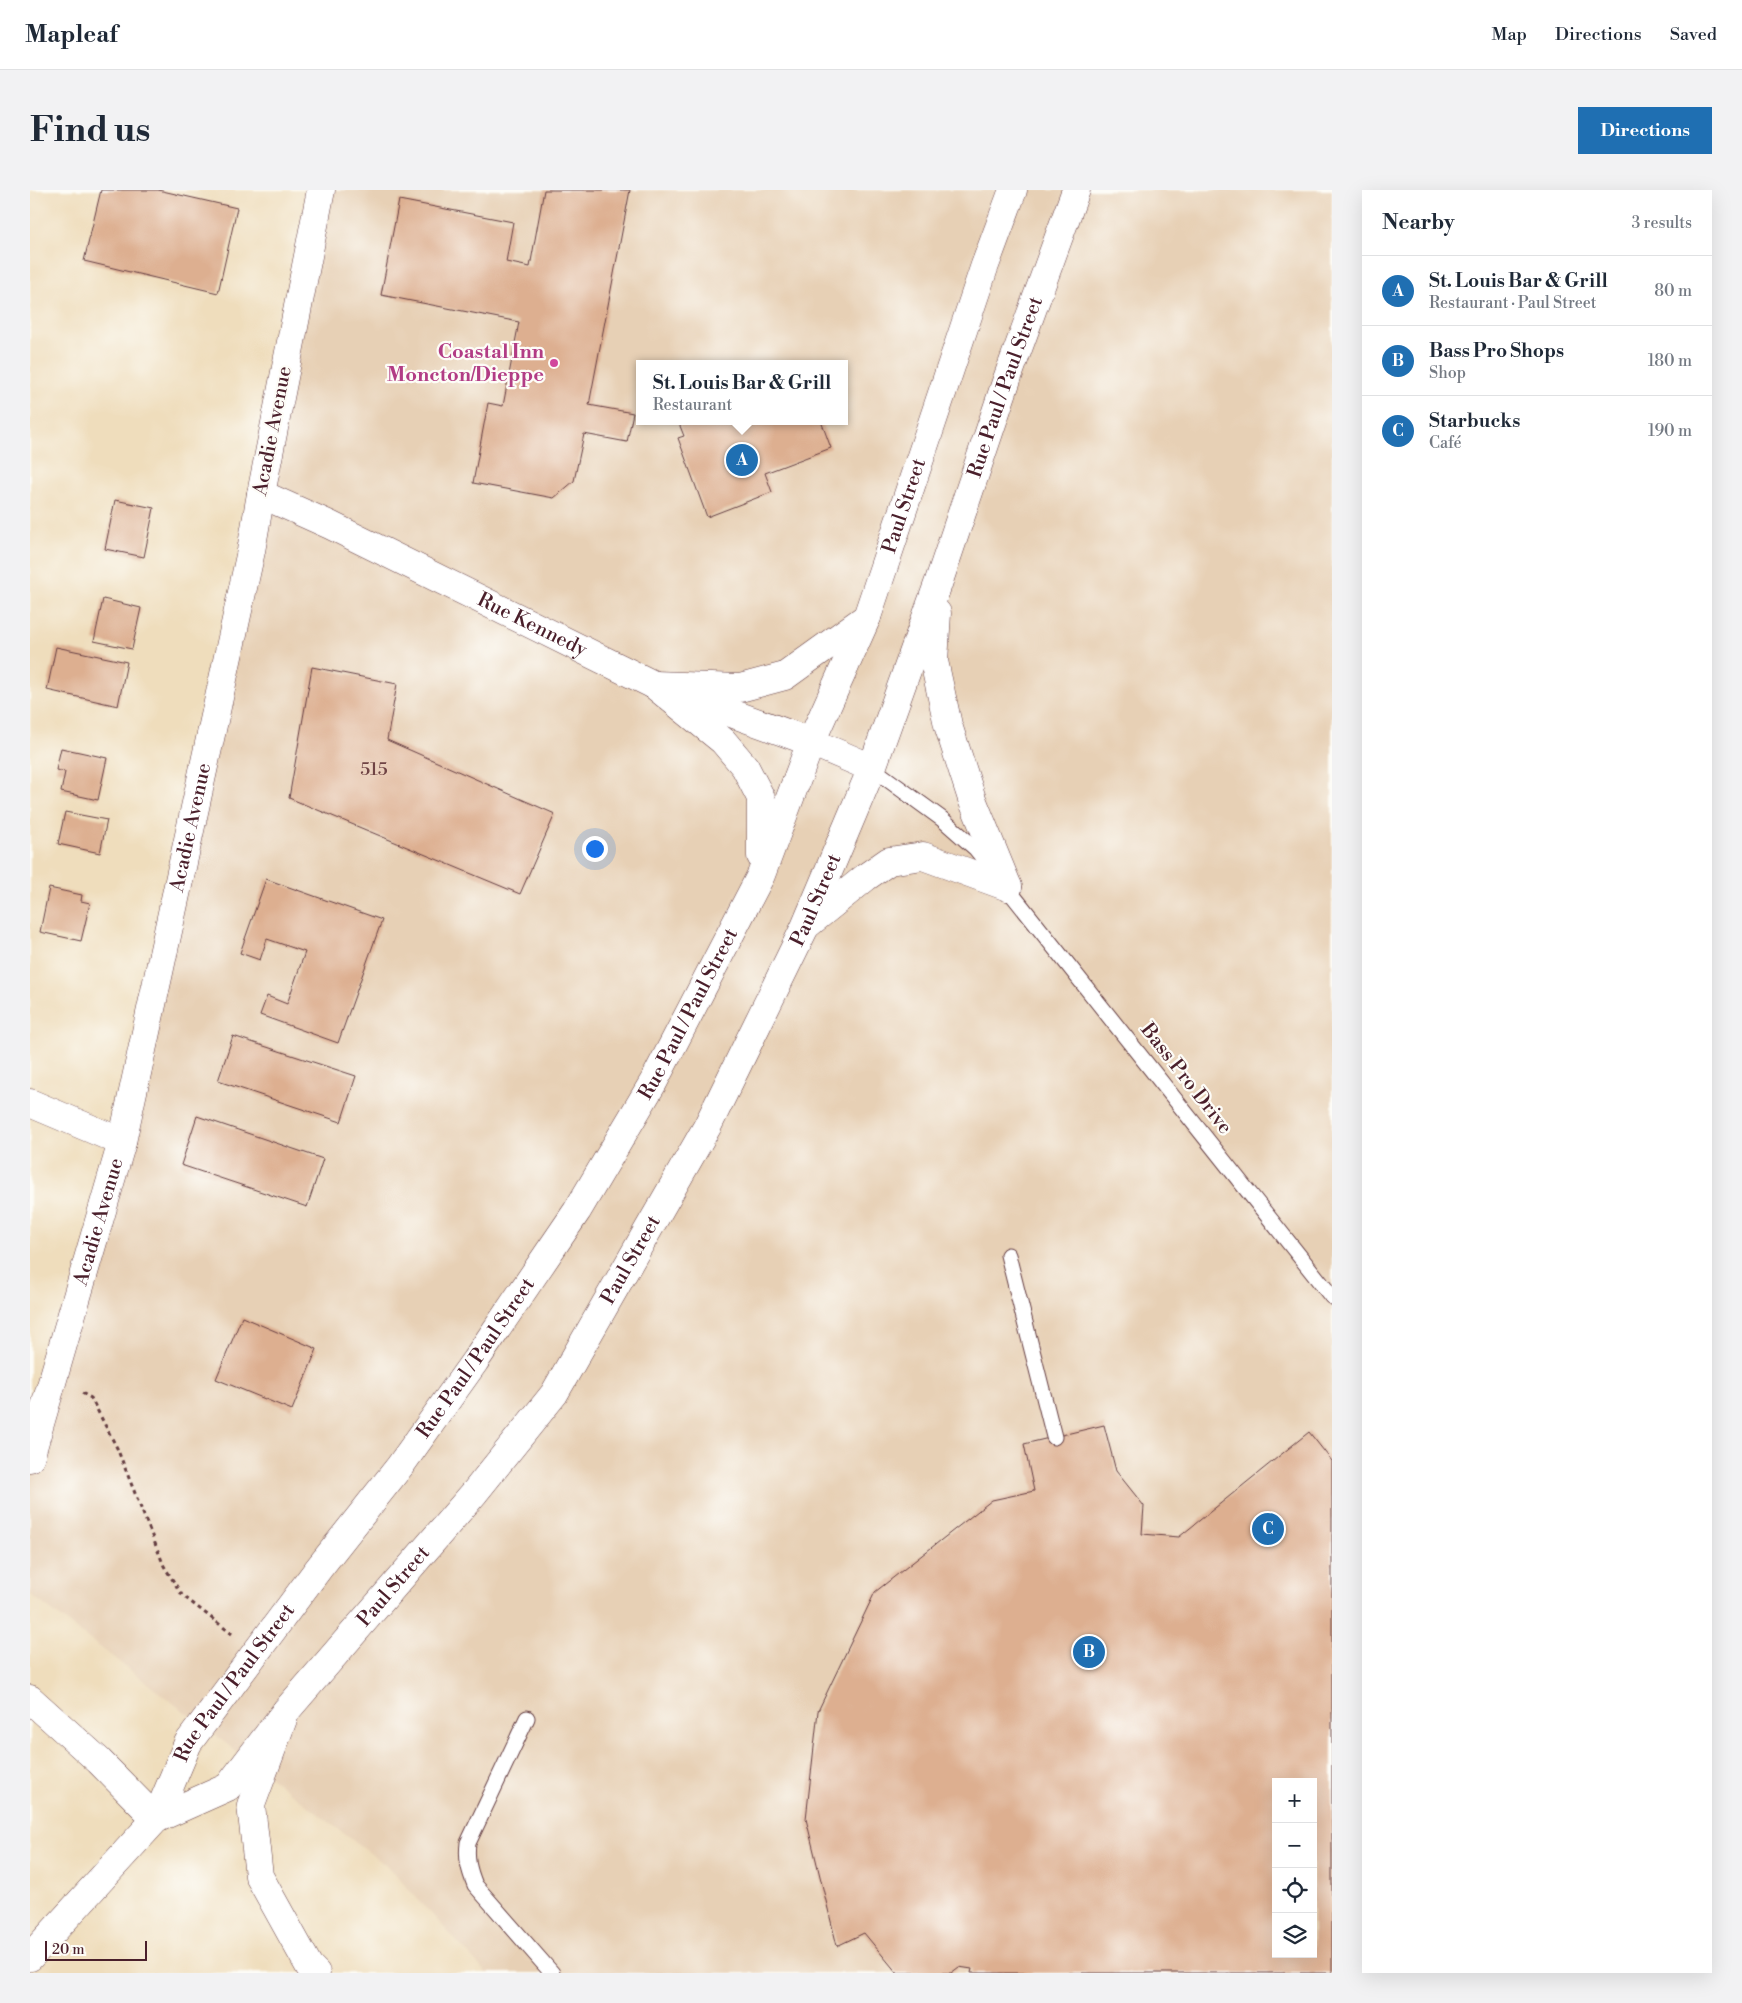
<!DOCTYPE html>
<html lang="en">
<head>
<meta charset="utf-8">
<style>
	body { margin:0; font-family:"Libre Bodoni",serif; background:#f2f2f3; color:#1f2937 }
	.controls { position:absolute; right:15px; bottom:15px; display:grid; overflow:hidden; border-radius:0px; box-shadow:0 5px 20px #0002 }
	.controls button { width:45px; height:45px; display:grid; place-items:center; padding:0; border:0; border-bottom:1px solid #e0e1e3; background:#fff; color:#1f2937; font:25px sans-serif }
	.scale { position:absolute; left:15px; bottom:12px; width:102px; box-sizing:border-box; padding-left:5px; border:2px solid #4a1f2b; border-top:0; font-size:14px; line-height:18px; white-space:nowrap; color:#4a1f2b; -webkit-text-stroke:4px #fdfcf7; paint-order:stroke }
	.you { position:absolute; left:564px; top:658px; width:18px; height:18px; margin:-12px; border:4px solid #fff; border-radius:50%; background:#1a73e8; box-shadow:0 0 0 8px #1a73e833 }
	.badge { display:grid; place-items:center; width:32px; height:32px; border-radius:50%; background:#1f6fb2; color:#fff; font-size:16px; font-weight:700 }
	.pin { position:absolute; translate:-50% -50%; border:2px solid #fff; box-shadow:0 1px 5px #0006 }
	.popup { position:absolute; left:606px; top:170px; width:212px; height:65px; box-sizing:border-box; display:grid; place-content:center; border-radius:0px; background:#fff; filter:drop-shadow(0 1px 4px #0005); font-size:16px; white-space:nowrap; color:#747a83 }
	.popup b { font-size:19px; color:#1f2937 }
	.popup::after { content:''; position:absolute; left:50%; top:100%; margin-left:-10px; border:10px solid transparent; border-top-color:#fff }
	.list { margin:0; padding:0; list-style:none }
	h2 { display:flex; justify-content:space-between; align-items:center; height:65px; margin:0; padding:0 20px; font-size:21px }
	h2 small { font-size:16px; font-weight:400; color:#747a83 }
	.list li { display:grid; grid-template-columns:32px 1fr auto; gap:15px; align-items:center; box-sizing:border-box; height:70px; padding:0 20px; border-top:1px solid #e0e1e3 }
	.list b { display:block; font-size:19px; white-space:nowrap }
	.list p { margin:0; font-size:16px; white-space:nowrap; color:#747a83 }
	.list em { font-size:16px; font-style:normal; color:#747a83 }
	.icon { flex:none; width:28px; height:28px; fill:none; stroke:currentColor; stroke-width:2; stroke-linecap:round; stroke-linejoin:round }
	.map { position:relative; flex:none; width:1302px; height:1783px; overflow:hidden; border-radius:0px }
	header { display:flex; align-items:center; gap:30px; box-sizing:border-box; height:70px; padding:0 25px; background:#fff; border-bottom:1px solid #e0e1e3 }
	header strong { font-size:24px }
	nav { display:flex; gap:28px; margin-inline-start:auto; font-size:18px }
	.intro { display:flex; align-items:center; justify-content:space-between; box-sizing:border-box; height:120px; padding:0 30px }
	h1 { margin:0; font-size:35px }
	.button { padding:12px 22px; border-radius:0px; background:#1f6fb2; color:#fff; font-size:18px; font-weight:700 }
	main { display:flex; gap:30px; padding:0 30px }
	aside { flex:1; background:#fff; border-radius:0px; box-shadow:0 5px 20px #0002 }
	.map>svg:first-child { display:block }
</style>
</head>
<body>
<header>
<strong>Mapleaf</strong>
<nav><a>Map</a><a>Directions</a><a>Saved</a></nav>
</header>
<div class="intro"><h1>Find us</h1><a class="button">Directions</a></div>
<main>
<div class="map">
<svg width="1302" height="1783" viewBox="0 0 1302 1783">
	<rect width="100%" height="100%" fill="#fdfcf7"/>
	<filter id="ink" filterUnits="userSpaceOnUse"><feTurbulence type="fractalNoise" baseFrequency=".02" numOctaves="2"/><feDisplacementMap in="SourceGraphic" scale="10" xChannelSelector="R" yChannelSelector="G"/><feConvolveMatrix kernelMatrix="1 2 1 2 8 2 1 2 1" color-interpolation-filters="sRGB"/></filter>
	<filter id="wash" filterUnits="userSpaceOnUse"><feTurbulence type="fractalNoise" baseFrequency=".0096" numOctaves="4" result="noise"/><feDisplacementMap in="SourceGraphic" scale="20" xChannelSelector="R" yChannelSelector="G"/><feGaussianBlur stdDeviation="1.12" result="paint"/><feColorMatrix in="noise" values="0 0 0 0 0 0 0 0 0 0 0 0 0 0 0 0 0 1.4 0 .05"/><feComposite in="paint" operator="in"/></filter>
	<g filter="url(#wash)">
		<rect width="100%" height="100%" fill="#efddbc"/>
		<path fill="#e7d0b5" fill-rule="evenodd" d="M 291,0 L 1302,0 L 1302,1783 L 456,1783 L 358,1677 L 0,1404 L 0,1268 L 92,952 ZM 610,174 L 814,174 L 814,231 L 610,231 ZM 1246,1592 L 1283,1592 L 1283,1764 L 1246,1764 Z"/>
		<g id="blocks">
			<path fill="#ddaf90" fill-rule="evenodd" d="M 71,0 L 128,0 L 207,18 L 188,103 L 54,71 Z
				M 514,0 L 600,0 L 559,215 L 603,223 L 597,252 L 554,244 L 544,291 L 524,308 L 443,293 L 458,213 L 473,216 L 489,132 L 351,105 L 369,10 L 483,32 L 476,72 L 500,77 Z
				M 648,231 L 791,231 L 801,258 L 735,283 L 742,302 L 677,327 L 648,248 L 654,246 Z
				M 85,310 L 124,318 L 114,367 L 75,359 Z
				M 73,409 L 111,418 L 102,459 L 64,451 Z
				M 26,457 L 97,472 L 88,516 L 17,500 Z
				M 282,477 L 367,494 L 357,550 L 525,624 L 490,704 L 259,608 Z
				M 31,558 L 77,568 L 68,610 L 31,602 L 35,582 L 26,580 Z
				M 35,622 L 77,630 L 70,663 L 28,654 Z
				M 236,689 L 352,730 L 308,853 L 230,825 L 237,806 L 257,814 L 275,762 L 237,749 L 230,770 L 210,763 Z
				M 19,698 L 52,705 L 51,711 L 60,713 L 51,751 L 10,742 Z
				M 203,846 L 326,886 L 311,932 L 188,891 Z
				M 167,926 L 293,969 L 277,1017 L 151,975 Z
				M 212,1127 L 287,1159 L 262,1220 L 186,1189 Z
				M 1074,1235 L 1086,1281 L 1114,1316 L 1112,1344 L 1149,1347 L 1279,1242 L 1302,1271 L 1302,1783 L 941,1783 L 942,1779 L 929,1777 L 921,1783 L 867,1783 L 834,1743 L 807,1756 L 776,1629 L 788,1521 L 845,1402 L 962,1310 L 1004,1301 L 994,1254 ZM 1246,1592 L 1283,1592 L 1283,1764 L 1246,1764 Z"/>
		</g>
	</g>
	<g filter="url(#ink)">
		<use href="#blocks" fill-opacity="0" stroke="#633c41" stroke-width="1"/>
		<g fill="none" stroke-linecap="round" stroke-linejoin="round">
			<g stroke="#633c41" stroke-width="17">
				<path id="service" d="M 842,578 L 912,629 L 946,659 L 1302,1107
					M 978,1065 L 1024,1247
					M 497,1528 L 438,1653 C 436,1669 439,1680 445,1695 L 522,1783"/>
			</g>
			<g stroke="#633c41" stroke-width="29">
				<g id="minor">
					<path d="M 0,913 L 92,952"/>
					<path id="s1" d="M 0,1268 L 92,952 L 221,361 L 231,304"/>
				</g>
			</g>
			<g stroke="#633c41" stroke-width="29">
				<g id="tertiary">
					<path id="s2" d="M 291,0 L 231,304 L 300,335 L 624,495 L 781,552 L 842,578"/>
				</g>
			</g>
			<g stroke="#633c41" stroke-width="29">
				<g id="secondary">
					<path d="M 907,423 L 904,471 L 918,535 L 942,609 L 978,697"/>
					<path d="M 624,495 L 693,551 L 715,577 L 731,608 L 731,666"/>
					<path d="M 624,495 L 710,498 L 755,486 L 837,427"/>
					<path d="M 778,734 L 836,687 L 859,671 L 893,666 L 978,697"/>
					<path id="s3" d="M 126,1629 L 198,1597 L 256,1521 L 445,1302 L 524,1204 L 677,937 L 775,737 L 842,578 L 908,394 L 977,189 L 1046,0"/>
					<path id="s4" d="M 0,1767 L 126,1629 L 158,1553 L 289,1378 L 370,1276 L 445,1171 L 547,1021 L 624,891 L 731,685 L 781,552 L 837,427 L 954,78 L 983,0"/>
				</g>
			</g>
			<g stroke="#633c41" stroke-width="29">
				<path id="motorway" d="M 0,1509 L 69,1571 L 126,1629
					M 256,1521 L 221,1615 L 229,1686 L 279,1776 L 286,1783"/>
			</g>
			<path stroke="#633c41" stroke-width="3" stroke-dasharray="4 4" stroke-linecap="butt" d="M 52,1203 L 61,1208 L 87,1258 L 134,1376 L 152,1405 L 202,1444"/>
			<use href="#service" stroke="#fff" stroke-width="15"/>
			<use href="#minor" stroke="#fff" stroke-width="28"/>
			<use href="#tertiary" stroke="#fff" stroke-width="28"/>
			<use href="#secondary" stroke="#fff" stroke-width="28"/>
			<use href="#motorway" stroke="#fff" stroke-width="28"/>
		</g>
	</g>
	<circle fill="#d1479c" stroke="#fdfcf7" stroke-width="2" cx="524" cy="173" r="5"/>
	<g text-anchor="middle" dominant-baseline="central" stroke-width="4.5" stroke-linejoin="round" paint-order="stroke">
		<g font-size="18" fill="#6f4344">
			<text x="344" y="579">515</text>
		</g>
		<g font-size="20" font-weight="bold" fill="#b23c85" stroke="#fdfcf7" text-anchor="end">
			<text x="514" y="162">Coastal Inn<tspan x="514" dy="23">Moncton/Dieppe</tspan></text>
		</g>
		<g font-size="20" fill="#4a1f2b" stroke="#fdfcf7">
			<text stroke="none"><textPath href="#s3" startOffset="1696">Rue Paul / Paul Street</textPath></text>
			<text transform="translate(243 241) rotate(-79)">Acadie Avenue</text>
			<text stroke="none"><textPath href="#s4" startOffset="1708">Paul Street</textPath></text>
			<text stroke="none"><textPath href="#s2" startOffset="611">Rue Kennedy</textPath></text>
			<text stroke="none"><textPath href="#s1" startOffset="651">Acadie Avenue</textPath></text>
			<text stroke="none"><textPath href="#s3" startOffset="1149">Paul Street</textPath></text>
			<text stroke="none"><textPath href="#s4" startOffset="1155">Rue Paul / Paul Street</textPath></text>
			<text transform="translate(1156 889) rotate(52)">Bass Pro Drive</text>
			<text stroke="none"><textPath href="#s1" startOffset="246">Acadie Avenue</textPath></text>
			<text stroke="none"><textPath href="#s3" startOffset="744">Paul Street</textPath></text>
			<text stroke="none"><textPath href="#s4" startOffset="750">Rue Paul / Paul Street</textPath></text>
			<text stroke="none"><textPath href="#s3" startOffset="339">Paul Street</textPath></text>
			<text stroke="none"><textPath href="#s4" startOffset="345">Rue Paul / Paul Street</textPath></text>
		</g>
	</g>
</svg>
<div class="controls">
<button>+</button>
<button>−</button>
<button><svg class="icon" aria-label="locate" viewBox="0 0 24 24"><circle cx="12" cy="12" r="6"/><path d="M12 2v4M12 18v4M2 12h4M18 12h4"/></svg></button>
<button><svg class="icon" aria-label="layers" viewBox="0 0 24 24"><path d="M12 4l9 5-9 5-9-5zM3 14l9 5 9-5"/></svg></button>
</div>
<div class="scale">20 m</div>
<div class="you"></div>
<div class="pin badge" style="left:712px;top:270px">A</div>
<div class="popup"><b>St. Louis Bar &amp; Grill</b>Restaurant</div>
<div class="pin badge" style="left:1059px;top:1462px">B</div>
<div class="pin badge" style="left:1238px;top:1339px">C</div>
</div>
<aside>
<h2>Nearby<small>3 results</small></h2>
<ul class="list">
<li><span class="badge">A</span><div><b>St. Louis Bar &amp; Grill</b><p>Restaurant · Paul Street</p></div><em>80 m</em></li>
<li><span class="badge">B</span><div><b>Bass Pro Shops</b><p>Shop</p></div><em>180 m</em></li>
<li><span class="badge">C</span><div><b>Starbucks</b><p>Café</p></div><em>190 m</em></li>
</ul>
</aside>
</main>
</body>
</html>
